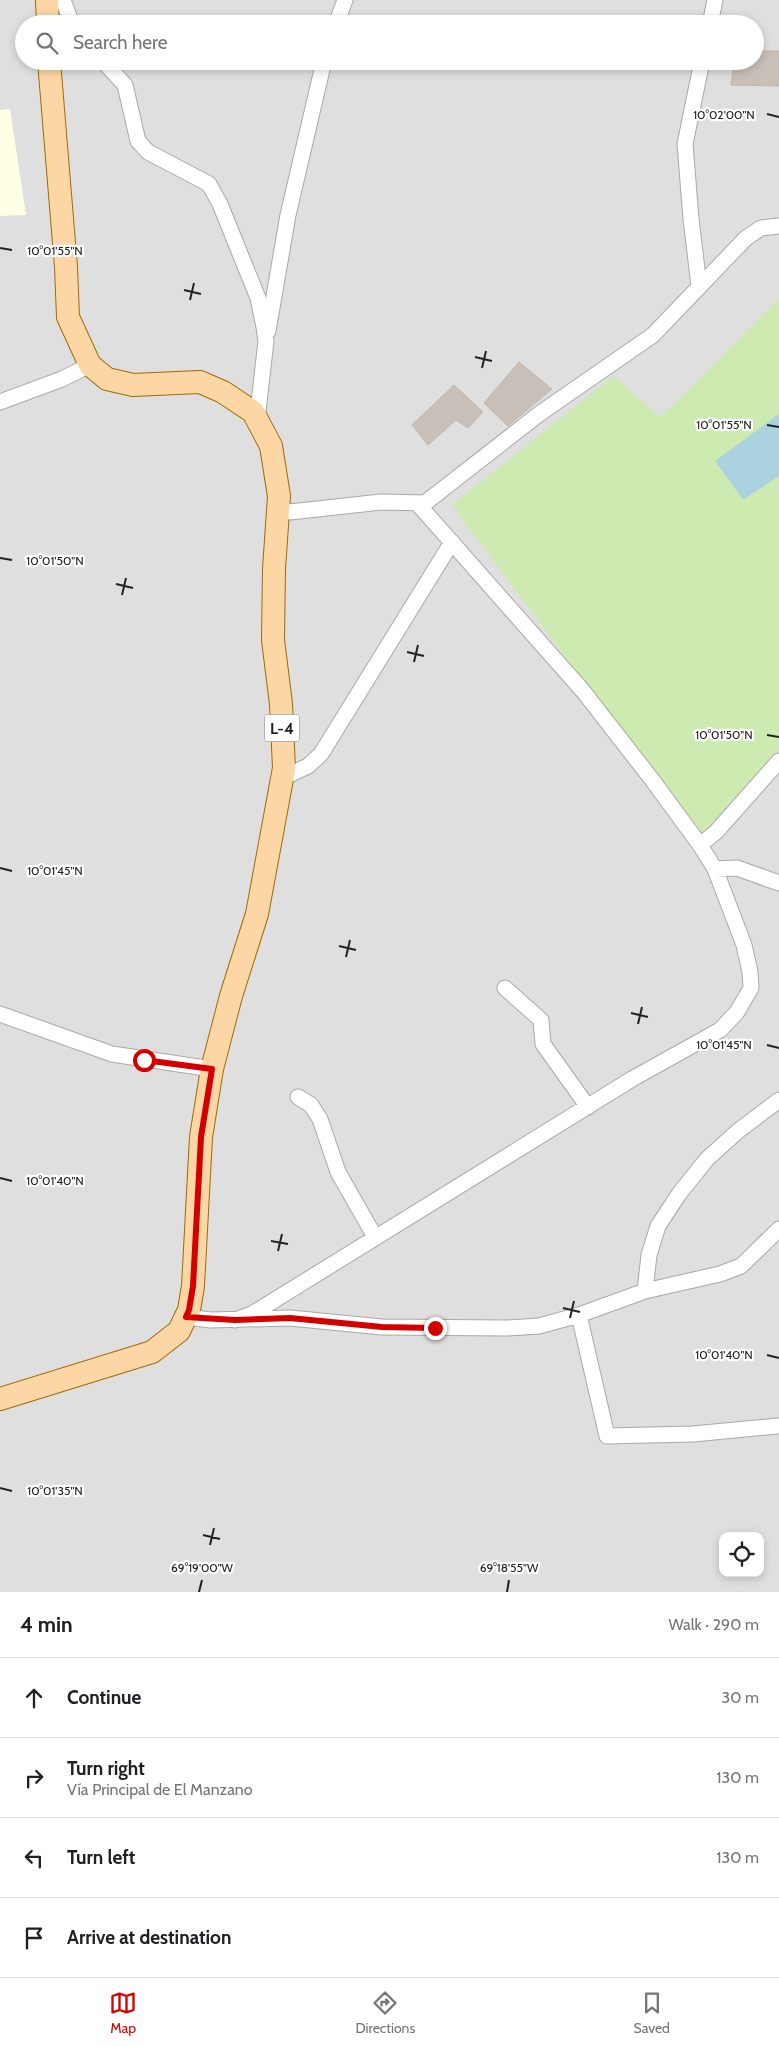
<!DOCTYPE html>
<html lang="en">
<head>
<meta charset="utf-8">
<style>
	body { margin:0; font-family:Cabin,sans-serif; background:#f2f2f2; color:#202124 }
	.controls { position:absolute; right:15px; bottom:15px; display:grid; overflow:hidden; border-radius:10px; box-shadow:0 2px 8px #0003 }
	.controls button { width:45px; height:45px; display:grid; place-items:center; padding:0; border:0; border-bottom:1px solid #e0e0e0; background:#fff; color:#202124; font:25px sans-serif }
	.stop { position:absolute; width:15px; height:15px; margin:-11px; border:4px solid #d40000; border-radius:50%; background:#fff }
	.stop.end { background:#d40000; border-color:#fff; box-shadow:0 1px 5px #0008 }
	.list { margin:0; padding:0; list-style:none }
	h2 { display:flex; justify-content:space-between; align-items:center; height:65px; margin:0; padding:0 20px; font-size:21px }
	h2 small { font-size:16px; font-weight:400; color:#757577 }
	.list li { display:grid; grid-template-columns:32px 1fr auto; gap:15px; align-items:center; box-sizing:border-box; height:80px; padding:0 20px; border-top:1px solid #e0e0e0 }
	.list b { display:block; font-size:19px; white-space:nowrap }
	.list p { margin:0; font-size:16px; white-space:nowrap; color:#757577 }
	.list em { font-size:16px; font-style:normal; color:#757577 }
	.icon { flex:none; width:28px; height:28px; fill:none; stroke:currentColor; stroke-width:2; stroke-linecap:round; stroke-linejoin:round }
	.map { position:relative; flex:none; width:779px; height:1592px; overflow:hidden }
	.search { position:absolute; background:#fff; box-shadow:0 2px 8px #0003; left:15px; right:15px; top:15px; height:55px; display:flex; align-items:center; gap:12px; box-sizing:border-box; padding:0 18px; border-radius:28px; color:#757577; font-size:19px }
	.sheet { height:385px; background:#fff }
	nav { display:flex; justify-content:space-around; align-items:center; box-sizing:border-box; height:70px; border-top:1px solid #e0e0e0; background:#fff; font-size:14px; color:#757577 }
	nav a { display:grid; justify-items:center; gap:2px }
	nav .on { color:#d40000 }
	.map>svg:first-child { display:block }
</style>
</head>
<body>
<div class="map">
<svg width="779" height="1592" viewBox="0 0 779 1592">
	<rect width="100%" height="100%" fill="#f2efe9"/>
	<path fill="#e0dfdf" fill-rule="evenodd" d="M 0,0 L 779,0 L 779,1592 L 0,1592 ZM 24,24 L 755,24 L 755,61 L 24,61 ZM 723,1536 L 760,1536 L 760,1573 L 723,1573 Z"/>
	<path fill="#ffffe5" d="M 10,109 L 26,215 L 0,216 L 0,110 Z"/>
	<path fill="#cdebb0" d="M 779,298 L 779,758 L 696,844 L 650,770 L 452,505 L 613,376 L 660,417 L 692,387 Z"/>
	<path fill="#aad3df" d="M 779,414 L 779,476 L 743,500 L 715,461 Z"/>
	<path fill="#c7bfb8" stroke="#c4b6ab" d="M 755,51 L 779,51 L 779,86 L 731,85 L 734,61 L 755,61 Z
		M 519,362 L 552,389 L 508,426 L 484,403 Z
		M 454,385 L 483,412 L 468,428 L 456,420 L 428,445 L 412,425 Z"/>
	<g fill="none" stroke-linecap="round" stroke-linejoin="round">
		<g stroke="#a9a9a9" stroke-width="17">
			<path id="minor" d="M 63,0 L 72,24
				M 336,24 L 345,0
				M 710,24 L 715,0
				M 103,61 L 125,85 L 138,141 L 148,152 L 209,184 L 220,204 L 258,298 L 264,327 L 266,341 L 257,420
				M 699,286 L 691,219 L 685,144 L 702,61
				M 268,331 L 288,215 L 324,61
				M 0,402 L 62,379 L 90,365
				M 279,499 L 279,508 L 290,512 L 381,502 L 425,503 L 539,414 L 653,335 L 746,238 L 761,228 L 779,226
				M 284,768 L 291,774 L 308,766 L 321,754 L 452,542
				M 700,845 L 716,832 L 779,761
				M 715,869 L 737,868 L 779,883
				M 505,988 L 541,1020 L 543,1044 L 588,1107
				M 0,1014 L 112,1054 L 212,1069
				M 298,1097 L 311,1105 L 320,1119 L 338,1172 L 375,1237
				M 645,1291 L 649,1255 L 658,1226 L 679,1194 L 707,1159 L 738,1131 L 779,1100
				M 579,1315 L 607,1436 L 693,1434 L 778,1426
				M 186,1317 L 211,1320 L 290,1318 L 382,1327 L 507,1328 L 539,1326 L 579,1315 L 645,1291 L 720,1274 L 741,1266 L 779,1229
				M 235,1320 L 252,1314 L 632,1079 L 720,1030 L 737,1012 L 751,988 L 750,972 L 744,945 L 715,869 L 700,845 L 653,781 L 583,691 L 417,503"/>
		</g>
		<g stroke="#a06b00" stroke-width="24">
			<path id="primary" d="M 47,0 L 48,24
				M 0,1399 L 152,1352 L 179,1331 L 189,1310 L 193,1286 L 201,1137 L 212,1069 L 231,996 L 257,914 L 284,768 L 281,704 L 273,640 L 274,569 L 279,496 L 271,446 L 253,412 L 223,392 L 200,382 L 133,385 L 107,379 L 90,365 L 68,317 L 66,267 L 49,61"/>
		</g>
		<use href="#minor" stroke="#fff" stroke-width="15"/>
		<use href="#primary" stroke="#fcd6a4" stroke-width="22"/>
	</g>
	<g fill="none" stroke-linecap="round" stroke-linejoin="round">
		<path stroke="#d40000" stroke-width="6" d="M 144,1060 L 212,1069 L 201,1137 L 193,1286 L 189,1310 L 186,1317 L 235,1320 L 290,1318 L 382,1327 L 435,1328"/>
	</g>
	<path fill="none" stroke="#222" stroke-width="2" d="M 767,114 L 779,117M 0,248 L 12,250M 184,290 L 201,294M 190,300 L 194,283M 475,357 L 492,361M 482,368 L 486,351M 767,425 L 779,427M 0,558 L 12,560M 116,584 L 133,588M 122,595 L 126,578M 407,652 L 424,656M 414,662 L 418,645M 767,735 L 779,737M 0,868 L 12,871M 339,946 L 356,950M 346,957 L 350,940M 631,1013 L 648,1017M 638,1024 L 642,1007M 767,1045 L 779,1048M 0,1178 L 12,1181M 271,1241 L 288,1244M 278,1251 L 282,1234M 563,1308 L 580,1312M 570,1318 L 574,1301M 767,1355 L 779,1358M 0,1488 L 12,1491M 203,1535 L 220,1539M 210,1545 L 214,1528M 199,1592 L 202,1580M 507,1592 L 509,1580"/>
	<g text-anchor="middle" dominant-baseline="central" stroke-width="4.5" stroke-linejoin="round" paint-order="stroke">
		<rect fill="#fff" stroke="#646464" stroke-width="1" x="264.5" y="714.5" width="35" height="27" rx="4"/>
		<g font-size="16" font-weight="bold" fill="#222">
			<text x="282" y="728">L-4</text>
		</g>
	</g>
	<g font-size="12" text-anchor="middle" fill="#222" stroke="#fff" stroke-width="4.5" stroke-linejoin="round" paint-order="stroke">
		<text x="724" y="119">10°02'00"N</text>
		<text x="55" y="255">10°01'55"N</text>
		<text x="724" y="429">10°01'55"N</text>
		<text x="55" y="565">10°01'50"N</text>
		<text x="724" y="739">10°01'50"N</text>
		<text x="55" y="875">10°01'45"N</text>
		<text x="724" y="1049">10°01'45"N</text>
		<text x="55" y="1185">10°01'40"N</text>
		<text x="724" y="1359">10°01'40"N</text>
		<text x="55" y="1495">10°01'35"N</text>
		<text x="202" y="1572">69°19'00"W</text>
		<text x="509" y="1572">69°18'55"W</text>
	</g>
</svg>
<div class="controls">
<button><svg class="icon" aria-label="locate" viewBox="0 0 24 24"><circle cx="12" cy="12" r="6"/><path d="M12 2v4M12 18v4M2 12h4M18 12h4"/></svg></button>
</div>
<div class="stop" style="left:144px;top:1060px"></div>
<div class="stop end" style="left:435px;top:1328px"></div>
<div class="search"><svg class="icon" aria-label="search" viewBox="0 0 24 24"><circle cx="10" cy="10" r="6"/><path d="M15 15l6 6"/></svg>Search here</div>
</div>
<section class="sheet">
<h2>4 min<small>Walk · 290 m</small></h2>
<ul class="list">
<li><svg class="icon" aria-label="ahead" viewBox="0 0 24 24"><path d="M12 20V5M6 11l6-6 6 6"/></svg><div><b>Continue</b></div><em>30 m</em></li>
<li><svg class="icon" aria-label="right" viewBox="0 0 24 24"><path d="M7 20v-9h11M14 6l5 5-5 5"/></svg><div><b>Turn right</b><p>Vía Principal de El Manzano</p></div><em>130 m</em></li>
<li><svg class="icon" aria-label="left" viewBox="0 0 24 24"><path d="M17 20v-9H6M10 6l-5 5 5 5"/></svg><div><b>Turn left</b></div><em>130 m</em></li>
<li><svg class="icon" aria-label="arrive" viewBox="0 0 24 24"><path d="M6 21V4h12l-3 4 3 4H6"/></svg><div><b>Arrive at destination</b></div></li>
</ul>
</section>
<nav>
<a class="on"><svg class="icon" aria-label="map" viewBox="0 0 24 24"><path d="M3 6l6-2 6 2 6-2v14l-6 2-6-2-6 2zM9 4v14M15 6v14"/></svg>Map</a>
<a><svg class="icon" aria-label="directions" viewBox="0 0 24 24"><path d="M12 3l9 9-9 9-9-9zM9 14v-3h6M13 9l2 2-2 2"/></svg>Directions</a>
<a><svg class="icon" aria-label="saved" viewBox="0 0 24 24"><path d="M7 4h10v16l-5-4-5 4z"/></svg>Saved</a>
</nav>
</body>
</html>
